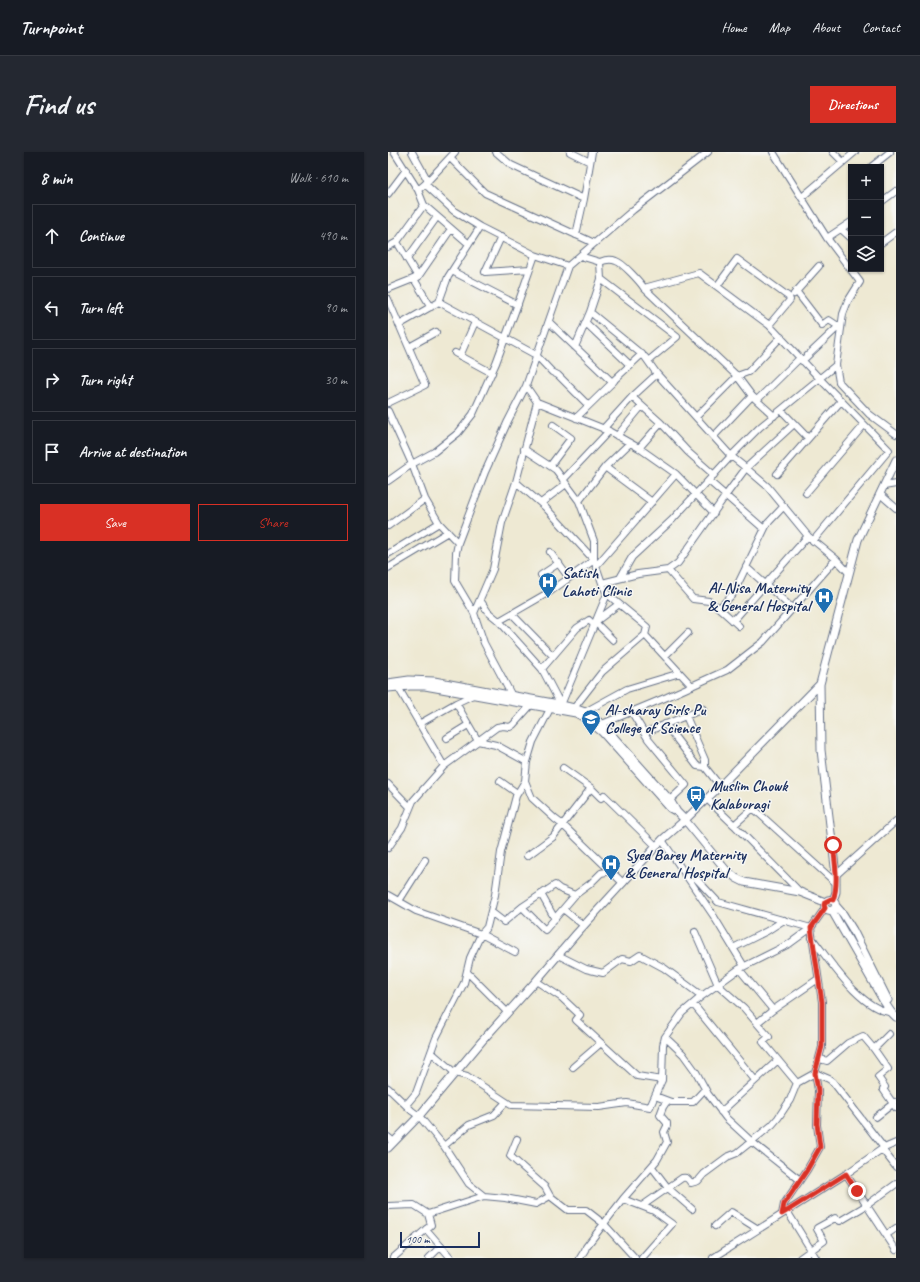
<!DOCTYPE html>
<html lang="en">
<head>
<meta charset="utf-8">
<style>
	body { margin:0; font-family:Caveat,sans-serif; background:#242831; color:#f1f3f6 }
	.controls { position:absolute; right:12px; top:12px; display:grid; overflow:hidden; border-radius:0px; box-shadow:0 1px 3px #0004 }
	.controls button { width:36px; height:36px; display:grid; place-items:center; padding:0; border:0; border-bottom:1px solid #363941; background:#171b24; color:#f1f3f6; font:20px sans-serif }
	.scale { position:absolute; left:12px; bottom:10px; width:80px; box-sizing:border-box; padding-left:4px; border:2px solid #1b2f5e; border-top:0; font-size:11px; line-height:14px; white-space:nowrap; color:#1b2f5e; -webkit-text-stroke:3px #f6f6f2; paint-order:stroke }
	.stop { position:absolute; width:12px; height:12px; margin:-9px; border:3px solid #d93025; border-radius:50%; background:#fff }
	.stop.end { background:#d93025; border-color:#fff; box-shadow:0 1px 4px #0008 }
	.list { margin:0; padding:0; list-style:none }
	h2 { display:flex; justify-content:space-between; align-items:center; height:52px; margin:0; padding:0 16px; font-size:17px }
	h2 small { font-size:13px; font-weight:400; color:#9ea1a6 }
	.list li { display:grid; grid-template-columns:26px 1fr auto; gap:12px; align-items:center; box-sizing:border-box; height:64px; margin:0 8px 8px; padding:0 8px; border:1px solid #363941; border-radius:0px }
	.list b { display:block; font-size:15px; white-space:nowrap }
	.list em { font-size:13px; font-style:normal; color:#9ea1a6 }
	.actions { display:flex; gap:8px; padding:12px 16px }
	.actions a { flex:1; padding:9px 0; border:1px solid #d93025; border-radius:0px; text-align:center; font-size:14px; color:#d93025 }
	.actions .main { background:#d93025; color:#fff }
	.icon { flex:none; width:22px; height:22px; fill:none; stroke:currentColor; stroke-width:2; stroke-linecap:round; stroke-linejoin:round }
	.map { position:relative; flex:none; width:508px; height:1106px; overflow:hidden; border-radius:0px }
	header { display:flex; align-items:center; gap:24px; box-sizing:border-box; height:56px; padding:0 20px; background:#171b24; border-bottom:1px solid #363941 }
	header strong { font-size:19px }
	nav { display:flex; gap:22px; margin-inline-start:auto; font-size:14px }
	.intro { display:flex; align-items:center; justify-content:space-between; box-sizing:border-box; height:96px; padding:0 24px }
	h1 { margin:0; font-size:28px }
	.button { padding:10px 18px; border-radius:0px; background:#d93025; color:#fff; font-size:14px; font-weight:700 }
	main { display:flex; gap:24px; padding:0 24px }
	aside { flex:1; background:#171b24; border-radius:0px; box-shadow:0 1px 3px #0004 }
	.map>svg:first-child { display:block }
</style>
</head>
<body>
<header>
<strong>Turnpoint</strong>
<nav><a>Home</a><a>Map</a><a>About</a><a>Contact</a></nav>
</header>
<div class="intro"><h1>Find us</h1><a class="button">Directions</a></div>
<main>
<aside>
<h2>8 min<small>Walk · 610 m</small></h2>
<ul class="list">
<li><svg class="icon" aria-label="ahead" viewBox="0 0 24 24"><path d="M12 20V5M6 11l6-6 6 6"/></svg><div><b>Continue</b></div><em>490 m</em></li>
<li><svg class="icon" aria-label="left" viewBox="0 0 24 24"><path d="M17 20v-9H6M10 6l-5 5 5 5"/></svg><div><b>Turn left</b></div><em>90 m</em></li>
<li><svg class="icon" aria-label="right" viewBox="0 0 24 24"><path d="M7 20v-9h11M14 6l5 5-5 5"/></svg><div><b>Turn right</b></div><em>30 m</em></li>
<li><svg class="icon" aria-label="arrive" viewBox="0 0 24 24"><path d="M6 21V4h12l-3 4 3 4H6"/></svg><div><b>Arrive at destination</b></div></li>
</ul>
<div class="actions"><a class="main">Save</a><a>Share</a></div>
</aside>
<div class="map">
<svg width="508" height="1106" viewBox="0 0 508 1106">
	<rect width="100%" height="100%" fill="#f6f6f2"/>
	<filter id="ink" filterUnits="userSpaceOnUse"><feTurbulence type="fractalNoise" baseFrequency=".025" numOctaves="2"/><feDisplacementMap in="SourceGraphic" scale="8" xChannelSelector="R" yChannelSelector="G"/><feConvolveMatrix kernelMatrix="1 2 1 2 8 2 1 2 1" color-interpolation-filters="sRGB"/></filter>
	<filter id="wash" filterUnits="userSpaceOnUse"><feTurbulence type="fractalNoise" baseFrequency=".012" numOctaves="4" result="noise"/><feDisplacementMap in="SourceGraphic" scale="16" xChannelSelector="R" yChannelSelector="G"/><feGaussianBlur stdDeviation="0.9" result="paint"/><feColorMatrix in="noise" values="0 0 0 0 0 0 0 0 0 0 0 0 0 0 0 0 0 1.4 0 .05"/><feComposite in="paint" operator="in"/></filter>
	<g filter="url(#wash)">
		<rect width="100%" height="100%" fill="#eee9d3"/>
	</g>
	<g filter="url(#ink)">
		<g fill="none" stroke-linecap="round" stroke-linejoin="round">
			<g stroke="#657087" stroke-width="8">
				<path id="minor" d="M 6,0 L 30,38 L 36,53 L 81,92
					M 24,0 L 40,29
					M 108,0 L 123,13 L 196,47 L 188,83
					M 182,0 L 202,10
					M 385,0 L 439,86 L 472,130 L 460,149 L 455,162 L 448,213 L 451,230 L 481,262 L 508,282
					M 445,0 L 455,10
					M 62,6 L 97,41 L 206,91
					M 483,15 L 502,0
					M 37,32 L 67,0
					M 30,38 L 37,32 L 66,59 L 92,75 L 147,103 L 180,114
					M 0,42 L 18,18
					M 414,45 L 467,0
					M 196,47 L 204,0
					M 493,50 L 508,39
					M 453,77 L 463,86
					M 113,85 L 97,120 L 142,117
					M 439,86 L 463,70
					M 493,91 L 508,80
					M 0,95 L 9,90 L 36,53
					M 192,104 L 212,110 L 213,127 L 202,160 L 257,205 L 269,222 L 343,304 L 372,275 L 448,213
					M 19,107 L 49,65
					M 212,110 C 217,108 223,107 228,109 C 235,111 252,130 256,136 L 349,224 L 364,244
					M 64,119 L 130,153
					M 30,125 L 63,77
					M 26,127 L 43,155
					M 213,127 L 289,185 L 260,209
					M 329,134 L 349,107 L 401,145 L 402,148 L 381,173
					M 256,136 L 311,121 L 381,173 L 432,227 L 501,298 L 425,389
					M 0,137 L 30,125 L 9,90
					M 408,139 L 434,173 L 441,168 L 453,176
					M 406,142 L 431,114
					M 0,147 L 37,233 L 0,251
					M 51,150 L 148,203 L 164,220 L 170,223 L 200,253
					M 161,170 L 224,230 L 254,202
					M 198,171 L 242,213
					M 11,173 L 51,150 L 60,125 L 92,75
					M 21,195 L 48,180
					M 187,195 L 202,160
					M 67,201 L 104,221
					M 72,204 L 87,170
					M 414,209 L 450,175
					M 369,248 L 412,206
					M 149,250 L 219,278 L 251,296 L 288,322 L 326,361
					M 393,258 L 420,286
					M 0,259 L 24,312 L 37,347 L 51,371 L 70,391
					M 308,265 L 349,224 L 360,220 L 393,185
					M 188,266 L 226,229
					M 273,271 L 300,300 L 326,323
					M 215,277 L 244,245
					M 229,284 L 253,255
					M 326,284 L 364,244 L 386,264
					M 242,291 L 217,315 L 264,350
					M 251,296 L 273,271 L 244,245 L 269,222
					M 162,314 L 183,286 L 165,273
					M 389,322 L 453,249
					M 175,328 L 221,279
					M 0,329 L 24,312 L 46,300 L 70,281 L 85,262 L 108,211 L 128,157 L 147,103
					M 321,329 L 376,377
					M 128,330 L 157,355 L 206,408 L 214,431
					M 496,334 L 508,332
					M 418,341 L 476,273
					M 492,342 L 508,356
					M 191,349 L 217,315
					M 153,351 L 178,332
					M 0,374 L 37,347
					M 162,400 L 181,426
					M 0,402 L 51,371
					M 208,414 L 288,322
					M 358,415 L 404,456
					M 0,416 L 60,380
					M 280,418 L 305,447 L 321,449 L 331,456 L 345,442 L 379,372 L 396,354
					M 232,426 L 244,405 L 284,368 L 343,304 L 358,316 L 406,272
					M 163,439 L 153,423 L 171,411
					M 219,442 L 214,431 L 250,422 L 280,418 L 290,411 L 338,343 L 358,316 L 379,334 L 420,384 L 448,407
					M 92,448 L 100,460 L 111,469 L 154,517
					M 331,456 L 351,474
					M 86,461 L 67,429 L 68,401 L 70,391 L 97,320 L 120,269 L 138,234
					M 124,462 L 165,504
					M 111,469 L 163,439 L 206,408 L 206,389 L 191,349 L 168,318 L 136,297
					M 345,469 L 420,384
					M 225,488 L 207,470 L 231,452
					M 277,504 L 300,481
					M 10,535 L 56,614
					M 85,543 L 68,551 L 90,589 L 108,593 L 139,610 L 137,629 L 128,644 L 113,700 L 107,743 L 99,775 L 93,782 L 127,800
					M 124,544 L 96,491 L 86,461 L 105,417 L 114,371 L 128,330 L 149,250 L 138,234 L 180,114 L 245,58 L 320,0
					M 173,553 L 219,442 L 259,475 L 257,483 L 304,534
					M 173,553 L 154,517 L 189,476 L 201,468 L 206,473
					M 186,556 L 214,520 L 257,483
					M 243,559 L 260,587 L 298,633 L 282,648
					M 197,560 L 239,537 L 292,521
					M 298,564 L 317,608 L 317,615 L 332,634
					M 31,572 L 68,551
					M 214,572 L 279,545 L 339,518 L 375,490 L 448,407 L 461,421
					M 277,572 L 309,614 L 317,615
					M 256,581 L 315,557
					M 59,586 L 80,573
					M 139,610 L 145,590 L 164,553
					M 112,629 L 129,641
					M 137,629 L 144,646 L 167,667 L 175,673 L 235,731
					M 0,632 L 22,655
					M 203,636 L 213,646 L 216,643 L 268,694
					M 319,647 L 346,673 L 412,740
					M 346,673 L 365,656 L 448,731
					M 274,688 L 325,763 L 356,814
					M 0,696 L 14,676 L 25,649 L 56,614 L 109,575 L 115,574 L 122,575 L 125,573 L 142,554
					M 139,704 L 165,685 L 203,636 L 175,616
					M 297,723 L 301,719 L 330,750 L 423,776
					M 448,723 L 508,669
					M 153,742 L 167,767
					M 0,743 L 28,759 L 93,782 L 82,806 L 76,831 L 48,886 L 28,941 L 18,953
					M 187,743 L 202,732 L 213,721 L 223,719
					M 11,749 L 37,708
					M 134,755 L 157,778 L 175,757
					M 103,760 L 116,770 L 134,755 L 167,733 L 172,737 L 187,743 L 175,757 L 195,773
					M 307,780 L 330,833 L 356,856 L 381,885 L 375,890 L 409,931
					M 424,786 C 442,809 473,858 503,860
					M 345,796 L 379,779 L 396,768
					M 170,803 L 198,817 L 215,821 L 234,807 L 243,809 L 252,803 L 276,816 L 314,844
					M 351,817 L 385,858 L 369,871
					M 79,820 L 119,860
					M 148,829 L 174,846 L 192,863 L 188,868 L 249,924 L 274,928
					M 305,852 L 367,928
					M 385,858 L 430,827
					M 277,885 L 295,902 L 308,920 L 320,942 L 338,966 L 364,990 L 412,1028
					M 486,897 L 500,917 L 490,925 L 497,935 L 495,937 L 508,956
					M 43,900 L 67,921 L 79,924 L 123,953 L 211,955 L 239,951 L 262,955 L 274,928 L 275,893 L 277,885 L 294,861 L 314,844 L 351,817 L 401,792 L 423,776
					M 432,907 L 439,909 L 460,891 L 475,884 L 486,897 L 501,882
					M 185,915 L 213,891
					M 0,936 L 24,959 L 31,964 L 56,994 L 81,1032 L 96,1044
					M 267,944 L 283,950 L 305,950 L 317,937
					M 333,960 L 390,908
					M 488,965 L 507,950
					M 0,985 L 6,990
					M 129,987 L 122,1004 L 157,1035 L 162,1044
					M 56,994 L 81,973 L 106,963 L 118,950
					M 494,997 L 508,1015
					M 264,1015 L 280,1036 L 304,1057
					M 458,1022 L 508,1098
					M 235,1047 L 266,1059 L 284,1072 L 254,1106
					M 0,1054 L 26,1053 L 40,1062 L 96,1044 L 117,1046 L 148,1052 L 162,1044 L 180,1058 L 198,1058 L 216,1072 L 247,1106
					M 254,1054 L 294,1026 C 299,1025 300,1027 303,1031 L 310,1029 L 316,1022 L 339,1005 L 349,1001 L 384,973 L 390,966 L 402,948 L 409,931 L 427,921 L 441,927 L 445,930 L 496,996
					M 399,1059 L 423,1098 L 428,1106
					M 394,1062 L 396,1052 L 419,1018 L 432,995 L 429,973 L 430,938 L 427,921 L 434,895 L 434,850 L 423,776 L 437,756
					M 327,1074 L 343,1060 L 370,1077
					M 38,1077 L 63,1106
					M 498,1083 L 508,1076
					M 5,1106 L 43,1073 L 40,1062
					M 41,1106 L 53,1094
					M 192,1106 L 197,1098 L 198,1095 L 235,1047 L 269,1008 L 279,990 L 276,980 L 279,974 L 279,971 L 272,963 L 275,955 L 279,949
					M 325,1106 L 458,1022 L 494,997 L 508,991
					M 412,1106 L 436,1089 L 429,1077 L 429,1076 L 447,1066 L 452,1069 L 479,1053 L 508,1032"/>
			</g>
			<g stroke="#657087" stroke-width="9">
				<path id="major" d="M 0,531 L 21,528 L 46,529 L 165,551 L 186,556 L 197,560 L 214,572 L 282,648 L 289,660 L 297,668 L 332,634 L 432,532
					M 0,536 L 22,534 L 37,534 L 188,561 L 197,566 L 214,580 L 282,656 L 289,660
					M436.5 753a5.5 5.5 0 1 1 11 0a5.5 5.5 0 1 1-11 0Z
					M 445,749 L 448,740 L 448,723 L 433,598 L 432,532 L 470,388 L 508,308
					M 448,754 L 455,762 L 465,778 L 500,848
					M 444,759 L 495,848 L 503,860 L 508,865
					M 0,996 L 31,964 L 94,889 L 148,829 L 189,781 L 274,688 L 297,668 L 338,718 L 348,726 L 356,730 L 412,740 L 437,750"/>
			</g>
			<use href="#minor" stroke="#fff" stroke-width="6"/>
			<use href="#major" stroke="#fff" stroke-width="7"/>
		</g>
	</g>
	<g fill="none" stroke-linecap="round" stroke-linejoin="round" filter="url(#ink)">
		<path stroke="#d93025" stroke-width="5" d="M 445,693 C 447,711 451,731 445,748 L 443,747 L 437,750 L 436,753 L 437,756 L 423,776 L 434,850 L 434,894 L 427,921 L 430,938 L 429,972 L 432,995 L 419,1018 L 396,1052 L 394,1062 L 458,1022 L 469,1039"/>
	</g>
	<defs>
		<g id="hospital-pin" transform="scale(1)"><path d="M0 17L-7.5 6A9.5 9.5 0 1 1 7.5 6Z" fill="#1f6fb2" stroke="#f6f6f2"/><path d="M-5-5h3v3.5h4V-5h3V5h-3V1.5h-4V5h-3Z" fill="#fff"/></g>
		<g id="university-pin" transform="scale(1)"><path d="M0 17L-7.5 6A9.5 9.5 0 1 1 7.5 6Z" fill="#1f6fb2" stroke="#f6f6f2"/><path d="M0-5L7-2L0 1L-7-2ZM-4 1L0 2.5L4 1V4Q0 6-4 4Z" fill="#fff"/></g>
		<g id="bus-pin" transform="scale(1)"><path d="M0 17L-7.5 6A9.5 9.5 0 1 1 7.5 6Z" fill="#1f6fb2" stroke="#f6f6f2"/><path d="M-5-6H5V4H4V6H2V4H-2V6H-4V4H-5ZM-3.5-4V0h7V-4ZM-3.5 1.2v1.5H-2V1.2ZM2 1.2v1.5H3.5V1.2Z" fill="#fff"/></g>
	</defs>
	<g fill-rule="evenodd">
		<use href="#hospital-pin" x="160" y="430"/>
		<use href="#hospital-pin" x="436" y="445"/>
		<use href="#university-pin" x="203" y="567"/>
		<use href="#bus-pin" x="308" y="643"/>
		<use href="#hospital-pin" x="223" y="712"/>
	</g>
	<g text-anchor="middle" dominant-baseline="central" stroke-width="3" stroke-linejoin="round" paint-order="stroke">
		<g font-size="16" font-weight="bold" fill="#1b2f5e" stroke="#f6f6f2" text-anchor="start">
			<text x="174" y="421">Satish<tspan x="174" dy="18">Lahoti Clinic</tspan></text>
			<text x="422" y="436" text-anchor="end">Al-Nisa Maternity<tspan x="422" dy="18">&amp; General Hospital</tspan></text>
			<text x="217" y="558">Al-sharay Girls Pu<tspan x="217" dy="18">College of Science</tspan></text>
			<text x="322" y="634">Muslim Chowk<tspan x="322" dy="18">Kalaburagi</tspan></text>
			<text x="237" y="703">Syed Barey Maternity<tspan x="237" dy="18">&amp; General Hospital</tspan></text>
		</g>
	</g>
</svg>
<div class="controls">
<button>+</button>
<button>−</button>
<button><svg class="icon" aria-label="layers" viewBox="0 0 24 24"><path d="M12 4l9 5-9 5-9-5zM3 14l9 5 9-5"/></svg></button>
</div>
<div class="scale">100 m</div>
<div class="stop" style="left:445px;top:693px"></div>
<div class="stop end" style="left:469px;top:1039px"></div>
</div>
</main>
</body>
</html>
